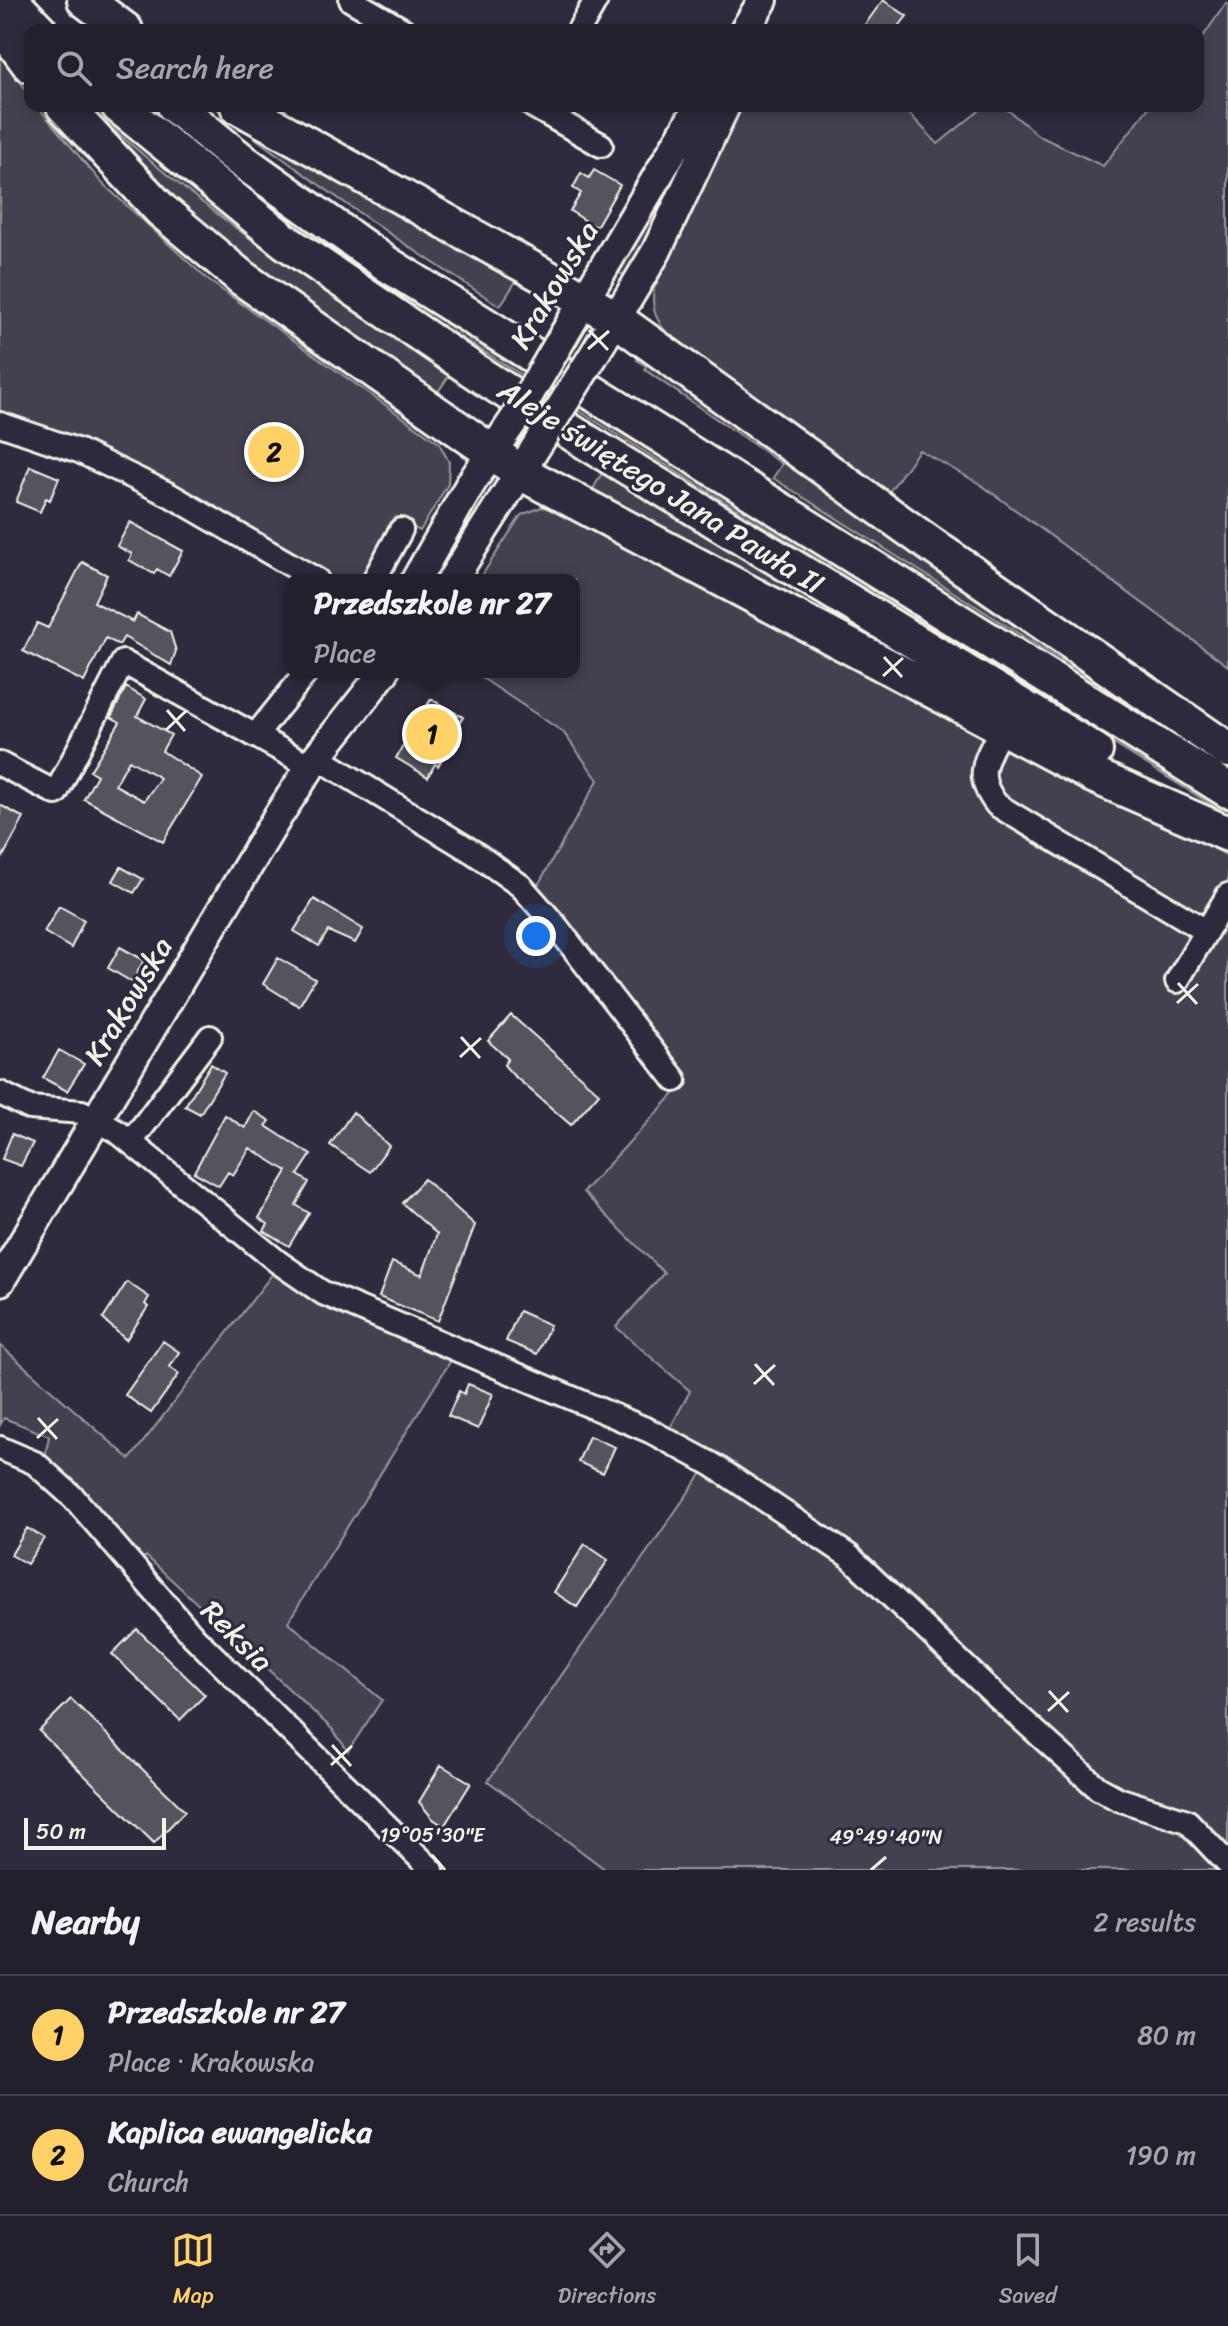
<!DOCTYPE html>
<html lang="en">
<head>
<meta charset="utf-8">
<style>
	body { margin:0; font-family:Sriracha,sans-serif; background:#2f2d3a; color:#f1f3f6 }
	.scale { position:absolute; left:24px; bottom:20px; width:142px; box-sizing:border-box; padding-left:8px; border:4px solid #f4f1e8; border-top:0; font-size:22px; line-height:28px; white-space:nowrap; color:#f4f1e8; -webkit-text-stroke:6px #2f2a3d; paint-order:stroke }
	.you { position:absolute; left:536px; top:936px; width:28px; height:28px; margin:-20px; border:6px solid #fff; border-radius:50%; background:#1a73e8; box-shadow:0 0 0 12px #1a73e833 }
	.badge { display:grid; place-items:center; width:52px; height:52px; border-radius:50%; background:#ffd166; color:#111; font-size:26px; font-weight:700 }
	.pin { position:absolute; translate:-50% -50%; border:4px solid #fff; box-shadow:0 2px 8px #0006 }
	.popup { position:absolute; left:284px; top:574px; width:296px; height:104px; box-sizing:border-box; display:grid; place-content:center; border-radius:16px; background:#23202e; filter:drop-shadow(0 2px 6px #0005); font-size:26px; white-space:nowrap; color:#a3a3aa }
	.popup b { font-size:30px; color:#f1f3f6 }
	.popup::after { content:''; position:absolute; left:50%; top:100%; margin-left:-16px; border:16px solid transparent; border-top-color:#23202e }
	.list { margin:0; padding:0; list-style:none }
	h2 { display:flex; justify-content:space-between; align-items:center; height:104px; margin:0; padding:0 32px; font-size:34px }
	h2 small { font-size:26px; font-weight:400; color:#a3a3aa }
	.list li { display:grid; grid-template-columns:52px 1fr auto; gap:24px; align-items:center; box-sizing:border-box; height:120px; padding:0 32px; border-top:2px solid #403e4a }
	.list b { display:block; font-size:30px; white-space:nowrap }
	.list p { margin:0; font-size:26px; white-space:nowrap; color:#a3a3aa }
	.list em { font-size:26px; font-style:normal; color:#a3a3aa }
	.icon { flex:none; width:44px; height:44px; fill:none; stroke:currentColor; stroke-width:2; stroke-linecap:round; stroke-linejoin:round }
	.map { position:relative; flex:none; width:1228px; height:1870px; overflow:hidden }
	.search { position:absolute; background:#23202e; box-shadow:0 4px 12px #0003; left:24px; right:24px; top:24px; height:88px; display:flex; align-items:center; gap:20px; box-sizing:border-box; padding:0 28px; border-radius:16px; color:#a3a3aa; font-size:30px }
	.sheet { height:344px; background:#23202e }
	nav { display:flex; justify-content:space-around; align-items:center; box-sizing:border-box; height:112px; border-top:2px solid #403e4a; background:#23202e; font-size:22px; color:#a3a3aa }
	nav a { display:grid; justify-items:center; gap:4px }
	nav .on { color:#ffd166 }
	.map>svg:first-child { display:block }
</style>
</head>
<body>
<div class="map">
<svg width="1228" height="1870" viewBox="0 0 1228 1870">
	<rect width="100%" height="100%" fill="#2f2a3d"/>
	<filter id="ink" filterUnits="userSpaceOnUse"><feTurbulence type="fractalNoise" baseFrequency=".0125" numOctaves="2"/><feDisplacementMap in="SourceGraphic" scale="16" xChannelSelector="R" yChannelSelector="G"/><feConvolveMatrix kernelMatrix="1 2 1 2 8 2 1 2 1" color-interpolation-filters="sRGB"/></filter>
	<g filter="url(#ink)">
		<path fill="#454050" stroke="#9c989c" stroke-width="2" d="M 1226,3 L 1228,5 L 1228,666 L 980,484 L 919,450 L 889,492 L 665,331 C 655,317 651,307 654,289 L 742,106 L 902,106 L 938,144 L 985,106 L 1003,106 L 1039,136 L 1103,166 L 1150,106 L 1198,106 L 1198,44 Z
			M 0,55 L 30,95 L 30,106 L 37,106 L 101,182 L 208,280 L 439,443 L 449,462 L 448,484 L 420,531 L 396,519 L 361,580 L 329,580 L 212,513 L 0,417 Z
			M 83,106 L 88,106 C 199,209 323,292 450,374 L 436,395 L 304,305 L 187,215 Z
			M 141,106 L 155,106 L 182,129 L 1228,805 L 1228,815 L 433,320 L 297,229 Z
			M 213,106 L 219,106 L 520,275 L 500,306 C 401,243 306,178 213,106 Z
			M 687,153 L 630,279 L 618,272 Z
			M 641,353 L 1143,709 L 1130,704 L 773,478 L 782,464 L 645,370 L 646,366 L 637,360 Z
			M 604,469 L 988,705 L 592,491 Z
			M 542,507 L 559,511 L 971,729 L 980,736 L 982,743 L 972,771 L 974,786 L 988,813 L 1001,822 L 1043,840 L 1186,926 L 1228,908 L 1228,1854 L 1114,1791 L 875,1569 L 668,1432 L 690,1391 L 616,1327 L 664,1273 L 583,1192 L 687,1080 L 534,892 L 598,780 L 563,732 L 473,672 L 574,672 L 574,580 L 479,580 L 521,515 Z
			M 1007,748 L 1134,805 L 1228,856 L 1228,885 L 1209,911 L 1191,916 L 1007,802 C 1003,798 996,791 994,786 C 990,772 997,756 1007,748 Z
			M 277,1268 L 455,1354 L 288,1622 L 382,1700 L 348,1751 L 332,1729 L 146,1556 L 139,1561 L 45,1457 L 49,1436 L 4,1418 L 0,1425 L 0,1345 L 130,1459 Z
			M 706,1467 L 821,1541 L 1096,1793 L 1180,1822 L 1228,1870 L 606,1870 L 488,1781 Z"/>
		<path fill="#56525f" stroke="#f4f1e8" stroke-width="2" fill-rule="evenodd" d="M 883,0 L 907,16 L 896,30 L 861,30 Z
			M 594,170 L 620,185 L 596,227 L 570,211 L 581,193 L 573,188 L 581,173 L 589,178 Z
			M 260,430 L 299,452 L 288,474 L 248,452 Z
			M 30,466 L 59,478 L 50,500 L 46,498 L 40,512 L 16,502 Z
			M 130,522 L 183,551 L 169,576 L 157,569 L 154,574 L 129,560 L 132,554 L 117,546 Z
			M 82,562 L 107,575 L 94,602 L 133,622 L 137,614 L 170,632 L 176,651 L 171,665 L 124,637 L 119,645 L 106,638 L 84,682 L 23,651 L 37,623 L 48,628 Z
			M 126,687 L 146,699 L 137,716 L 171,735 L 162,751 L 202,777 L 163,842 L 84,799 L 97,775 L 90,771 L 120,722 L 111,717 ZM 129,760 L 160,778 L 144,801 L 115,785 Z
			M 431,699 L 463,717 L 443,751 L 446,752 L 438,766 L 435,764 L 428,777 L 396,758 Z
			M 0,805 L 24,818 L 0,862 Z
			M 121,867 L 143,879 L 134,893 L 113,881 Z
			M 314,899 L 363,929 L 355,943 L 328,931 L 319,946 L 294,931 Z
			M 59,906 L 84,920 L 71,948 L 44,932 Z
			M 120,947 L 144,960 L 132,982 L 108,968 Z
			M 278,958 L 315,979 L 299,1006 L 263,984 Z
			M 511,1015 L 599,1093 L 571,1125 L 512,1074 L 504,1065 L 508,1059 L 488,1041 Z
			M 59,1050 L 84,1064 L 67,1091 L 43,1078 Z
			M 211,1064 L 225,1073 L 200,1114 L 185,1106 Z
			M 254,1111 L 270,1121 L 266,1126 L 311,1155 L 298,1175 L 309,1182 L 296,1205 L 309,1213 L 289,1246 L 264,1231 L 268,1224 L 259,1218 L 287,1171 L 250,1148 L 233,1175 L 228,1172 L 219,1186 L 194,1172 L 225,1115 L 245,1128 Z
			M 353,1112 L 389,1146 L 370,1172 L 330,1145 Z
			M 12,1134 L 33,1143 L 21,1166 L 2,1159 Z
			M 424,1179 L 475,1225 L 438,1321 L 379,1297 L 392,1262 L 422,1275 L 437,1234 L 402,1203 Z
			M 127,1282 L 149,1297 L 145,1304 L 148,1307 L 126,1340 L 103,1319 Z
			M 519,1311 L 550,1325 L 537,1354 L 506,1341 Z
			M 163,1341 L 179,1352 L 170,1367 L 179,1374 L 151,1413 L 125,1395 Z
			M 468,1384 L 493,1394 L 478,1429 L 448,1416 L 459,1391 L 464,1394 Z
			M 589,1436 L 615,1447 L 603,1473 L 578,1462 Z
			M 27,1528 L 44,1538 L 27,1564 L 11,1555 Z
			M 585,1544 L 608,1560 L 577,1607 L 554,1592 Z
			M 137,1629 L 205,1695 L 180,1720 L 112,1654 Z
			M 71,1699 L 185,1811 L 154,1843 L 39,1731 Z
			M 441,1765 L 471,1783 L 444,1826 L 433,1819 L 419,1802 Z"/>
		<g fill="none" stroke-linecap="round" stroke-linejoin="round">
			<g stroke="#f4f1e8" stroke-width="28">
				<path id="minor" d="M 351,0 L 403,30
					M 579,30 L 596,0
					M 533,106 L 601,145
					M 0,424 L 79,451 L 170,495 L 317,580
					M 374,580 L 401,530
					M 1003,726 C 987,758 972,774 997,805 L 1206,931
					M 255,736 L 307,672
					M 317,757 L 473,852 L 521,886 L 557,927 L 675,1080
					M 0,764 L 56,793 L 123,662 L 310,766
					M 1177,981 L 1228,895
					M 0,1093 L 30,1108 L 82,1112 L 118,1132 L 278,1262 L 323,1293 L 650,1431 L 713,1465 L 849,1556 L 996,1696 L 1098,1788 L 1118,1799 L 1187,1821 L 1228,1864
					M 131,1142 L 210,1037
					M 0,1448 L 35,1463 L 74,1498 L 194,1637 L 432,1870"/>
			</g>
			<g stroke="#f4f1e8" stroke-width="34">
				<path id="major" d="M 745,30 L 763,0
					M 562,338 L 699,106
					M 592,358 L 656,252 L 725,106
					M 416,580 L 471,483 L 514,420
					M 452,580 L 541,439
					M 0,1281 L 278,816 L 317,757 L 384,672"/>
			</g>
			<g stroke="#f4f1e8" stroke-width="40">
				<path id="highway" d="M 10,0 L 39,30
					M 85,0 L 125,30
					M 0,24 L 30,65
					M 64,106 L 161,210 L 242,278 L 520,472 L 1095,776 L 1228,834
					M 119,106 L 286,242 L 482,376 L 593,446 L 1095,751
					M 175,106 L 241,160 L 387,264 L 1228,790
					M 238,106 L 555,282 L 616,319 L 937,549 L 1228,750"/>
			</g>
			<use href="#minor" stroke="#2f2a3d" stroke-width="22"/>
			<use href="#major" stroke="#2f2a3d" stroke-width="28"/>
			<use href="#highway" stroke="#2f2a3d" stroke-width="34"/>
			<g stroke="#f4f1e8" stroke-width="34" stroke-linecap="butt">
				<path id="major-bridge" d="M 514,420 L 562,338
					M 541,439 L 592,358"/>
			</g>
			<use href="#major-bridge" stroke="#2f2a3d" stroke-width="28"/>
		</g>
	</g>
	<path fill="none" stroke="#f4f1e8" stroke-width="3" d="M 589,330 L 608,350M 588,349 L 609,331M 884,657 L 902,677M 883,676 L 903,658M 167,710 L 185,731M 166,730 L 186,711M 1178,983 L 1197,1004M 1177,1003 L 1198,984M 461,1037 L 480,1058M 460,1057 L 481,1038M 755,1364 L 774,1385M 754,1384 L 775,1365M 38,1418 L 57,1439M 37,1438 L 58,1419M 1049,1691 L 1068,1712M 1048,1711 L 1069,1692M 332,1745 L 351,1766M 331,1765 L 352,1746M 432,1855 L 445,1870M 871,1870 L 886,1857"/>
	<g text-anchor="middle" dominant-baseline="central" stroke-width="6" stroke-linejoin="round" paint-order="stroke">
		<g font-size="30" fill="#f4f1e8" stroke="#2f2a3d">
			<text transform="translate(554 285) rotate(-59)">Krakowska</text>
			<text transform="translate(661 487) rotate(32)">Aleje świętego Jana Pawła II</text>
			<text transform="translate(128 1001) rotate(-59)">Krakowska</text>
			<text transform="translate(237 1636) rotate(45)">Reksia</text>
		</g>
	</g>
	<g font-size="20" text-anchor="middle" fill="#f4f1e8" stroke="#2f2a3d" stroke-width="6" stroke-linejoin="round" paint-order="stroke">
		<text x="432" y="1842">19°05'30"E</text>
		<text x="886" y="1844">49°49'40"N</text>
	</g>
</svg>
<div class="scale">50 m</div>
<div class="you"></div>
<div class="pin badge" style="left:432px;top:734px">1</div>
<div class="popup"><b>Przedszkole nr 27</b>Place</div>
<div class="pin badge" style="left:274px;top:452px">2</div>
<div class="search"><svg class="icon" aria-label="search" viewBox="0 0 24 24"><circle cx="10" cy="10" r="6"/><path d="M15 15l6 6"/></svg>Search here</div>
</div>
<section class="sheet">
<h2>Nearby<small>2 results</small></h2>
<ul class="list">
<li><span class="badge">1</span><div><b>Przedszkole nr 27</b><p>Place · Krakowska</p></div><em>80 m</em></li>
<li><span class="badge">2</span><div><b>Kaplica ewangelicka</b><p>Church</p></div><em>190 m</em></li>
</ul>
</section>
<nav>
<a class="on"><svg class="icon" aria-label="map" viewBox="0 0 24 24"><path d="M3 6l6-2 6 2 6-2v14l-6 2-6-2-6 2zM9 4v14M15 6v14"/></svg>Map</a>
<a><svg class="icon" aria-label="directions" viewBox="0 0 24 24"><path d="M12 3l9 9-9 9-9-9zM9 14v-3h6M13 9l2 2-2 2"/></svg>Directions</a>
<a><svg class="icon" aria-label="saved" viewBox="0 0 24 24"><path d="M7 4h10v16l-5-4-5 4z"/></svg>Saved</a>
</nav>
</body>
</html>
